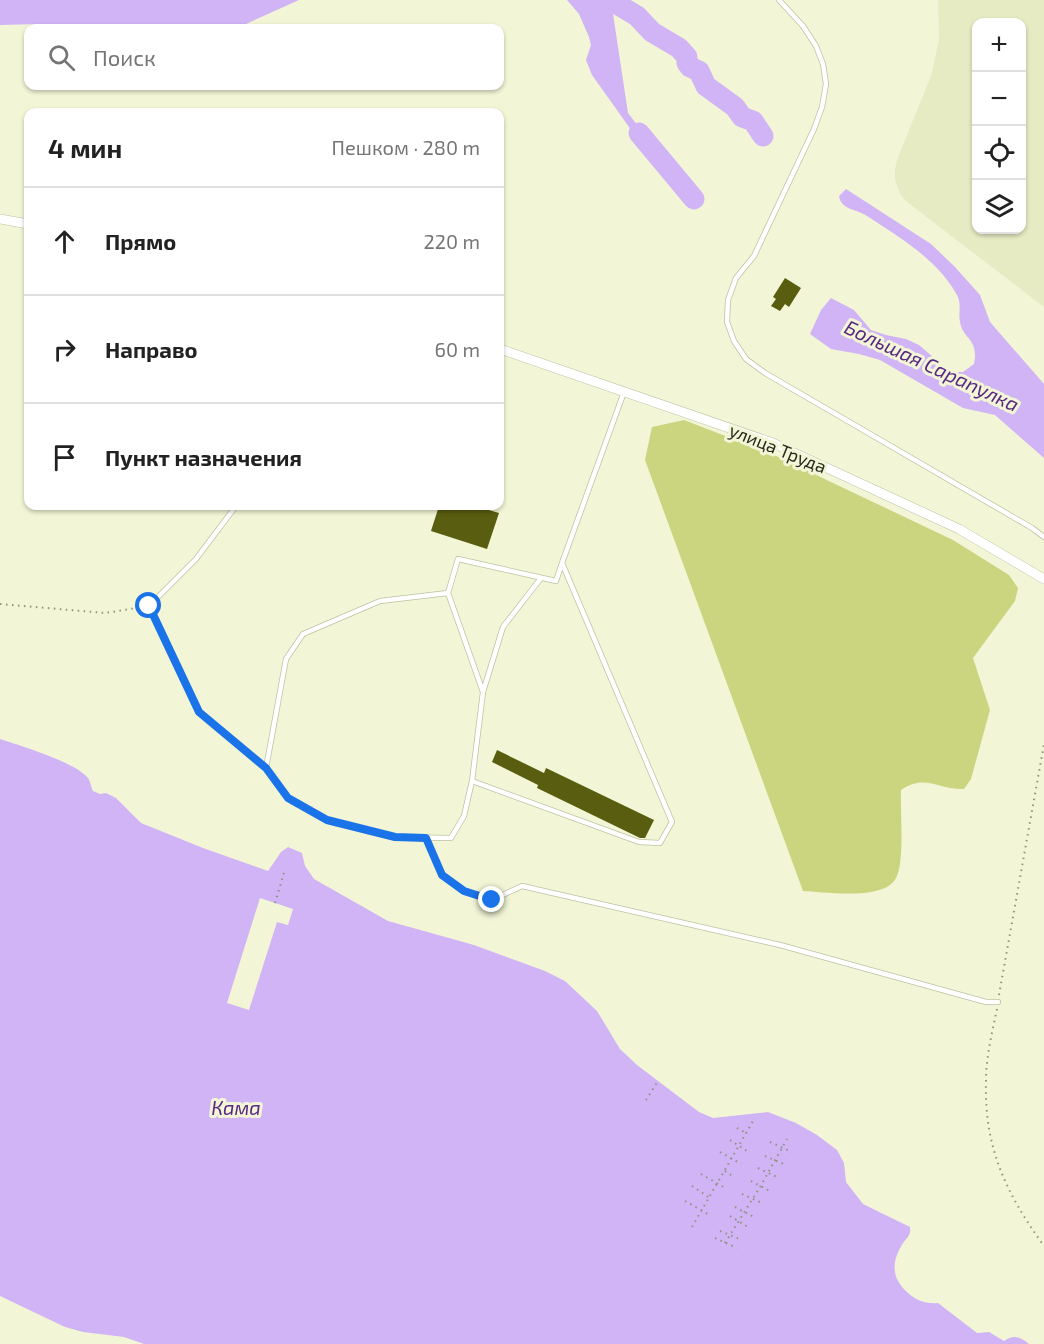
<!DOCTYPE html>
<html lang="ru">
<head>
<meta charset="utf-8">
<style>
	body { margin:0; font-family:"Exo 2",sans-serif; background:#f6f6f6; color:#222 }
	.controls { position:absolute; right:18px; top:18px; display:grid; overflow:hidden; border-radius:12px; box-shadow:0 2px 4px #0004 }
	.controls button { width:54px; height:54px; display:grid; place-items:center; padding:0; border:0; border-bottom:2px solid #e0e0e0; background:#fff; color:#222; font:30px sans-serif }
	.stop { position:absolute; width:18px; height:18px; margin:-14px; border:4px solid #1a73e8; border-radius:50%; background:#fff }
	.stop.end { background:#1a73e8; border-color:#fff; box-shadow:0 2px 6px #0008 }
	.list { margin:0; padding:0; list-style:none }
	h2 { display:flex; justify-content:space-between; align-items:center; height:78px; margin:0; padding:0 24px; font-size:26px }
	h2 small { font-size:20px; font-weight:400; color:#767676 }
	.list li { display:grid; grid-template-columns:39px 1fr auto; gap:18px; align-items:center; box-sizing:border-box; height:108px; padding:0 24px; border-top:2px solid #e0e0e0 }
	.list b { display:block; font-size:22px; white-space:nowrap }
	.list em { font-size:20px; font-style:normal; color:#767676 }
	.icon { flex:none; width:33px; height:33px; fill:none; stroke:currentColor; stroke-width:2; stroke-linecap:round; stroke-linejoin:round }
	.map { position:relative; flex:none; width:1044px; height:1344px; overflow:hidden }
	.search { position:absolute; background:#fff; box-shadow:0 2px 4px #0004; left:24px; top:24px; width:480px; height:66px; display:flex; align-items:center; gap:15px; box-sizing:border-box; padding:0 21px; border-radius:12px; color:#767676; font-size:22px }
	.panel { position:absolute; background:#fff; box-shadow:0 2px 4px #0004; left:24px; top:108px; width:480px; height:402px; border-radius:12px }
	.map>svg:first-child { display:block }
</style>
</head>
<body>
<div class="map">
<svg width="1044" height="1344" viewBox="0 0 1044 1344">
	<rect width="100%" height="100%" fill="#f2f6d6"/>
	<path fill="#e6ebc4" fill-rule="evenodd" d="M 938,0 L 1044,0 L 1044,307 L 907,202 L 900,194 L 895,180 L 895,169 L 898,157 L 931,76 L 939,40 ZM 1022,22 L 1022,230 L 976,230 L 976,22 Z"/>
	<path fill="#cbd47e" d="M 684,420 L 772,454 L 953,540 L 1009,575 L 1018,588 L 1015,601 L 973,658 L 990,710 L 971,779 L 964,789 C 938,790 925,773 901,790 C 900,810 905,862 896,878 C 885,901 824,892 803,891 L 645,460 L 652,427 Z"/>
	<path fill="#d0b4f6" d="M 0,0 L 299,0 L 237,28 L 57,28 L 39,24 L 0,25 Z
		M 567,0 C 579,0 609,0 620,0 C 637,5 650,21 653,38 L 646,34 L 639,22 L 619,10 L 616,10 L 613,14 L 628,113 L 657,151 L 655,157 L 629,127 L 592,75 L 586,60 L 591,45 L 589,37 L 579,14 Z
		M 846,189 L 931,244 L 955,267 L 980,295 L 990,322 L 1044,384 L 1044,458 L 995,415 L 963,408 L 880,360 L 859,354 L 831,349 L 810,334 L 821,310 L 831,298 L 854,310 L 871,330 L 886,335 L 906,339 L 919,345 L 947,369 L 955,372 L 963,372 L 974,364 C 979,338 963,340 960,322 C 958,312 962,305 957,295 C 937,259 899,237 867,216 C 857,209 841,210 839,196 Z
		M 0,739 C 21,746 75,762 88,778 C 91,783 91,787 93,791 L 100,794 L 106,793 L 116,798 L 141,823 L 203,848 L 268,871 L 281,852 L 288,847 L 302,853 L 305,866 L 314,879 L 388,921 L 474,945 L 545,971 L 565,981 L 597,1011 L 620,1049 L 637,1065 L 699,1112 L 713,1118 L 768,1112 L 796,1123 L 817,1135 L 837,1150 L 844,1163 L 846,1182 L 863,1204 L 910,1227 C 911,1235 908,1237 903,1243 C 891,1262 891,1278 908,1293 C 917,1301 926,1304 938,1303 L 977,1333 L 989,1332 L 1004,1341 C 1014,1334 1020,1337 1029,1344 L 144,1344 L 124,1337 L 83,1332 L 65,1327 L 0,1296 Z"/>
	<path fill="#f2f6d6" d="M 260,898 L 293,909 L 288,925 L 277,922 L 249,1010 L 227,1003 Z"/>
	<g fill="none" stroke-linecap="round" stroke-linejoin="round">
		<path stroke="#d0b4f6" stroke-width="21" d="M 610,0 L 637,16 L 652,32 L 679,48 L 687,57 L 687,63 L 690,67 L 699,71 L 706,86 L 735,107 L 742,117 L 753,121 L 763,136
			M 639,133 L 694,199"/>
	</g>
	<path fill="#585d10" d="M 785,278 L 801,288 L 789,307 L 785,304 L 780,311 L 771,306 L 776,299 L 773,297 Z
		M 439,506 L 475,506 L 499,513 L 487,549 L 431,531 Z
		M 497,750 L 544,773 L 546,768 L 654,820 L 645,838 L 640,838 L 537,788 L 538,785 L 492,762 Z"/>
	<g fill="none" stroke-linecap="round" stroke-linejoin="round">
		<g stroke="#bec2a4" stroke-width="6">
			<path id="lane" d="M 779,0 L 803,26 L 816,46 L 823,64 L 826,84 L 822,107 L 814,129 L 754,256 L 736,278 L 728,300 L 727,322 L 734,341 L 746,359 L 765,373 L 1032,528 L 1044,537
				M 236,506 L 196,559 L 149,606 L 199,712 L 266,768
				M 448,593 L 458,559 L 556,581 L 562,563
				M 483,692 L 503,627 L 541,578
				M 472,781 L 464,816 L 451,838 L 395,837 L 327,820 L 288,798 L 266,768 L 286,659 L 303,634 L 380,601 L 448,593 L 483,692 L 472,781 L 639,842 L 660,843 L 672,822 L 562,563 L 624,392
				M 426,838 L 442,875 L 464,891 L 492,900 L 522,886 L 780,945 L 986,1002 L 998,1002"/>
		</g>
		<g stroke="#bec2a4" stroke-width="10">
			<path id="street" d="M 0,219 L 28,224
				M 500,349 L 773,443 L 959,529 L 1044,579"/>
		</g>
		<path stroke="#90937c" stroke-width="2" stroke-dasharray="1.5 4.5" stroke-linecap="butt" d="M 0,604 L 105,613 L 143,607
			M 275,903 L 284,873
			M 999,995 L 1044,744
			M 997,1009 C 992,1033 986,1057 986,1081 C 984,1148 1006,1193 1044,1246
			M 646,1100 L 658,1081
			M 737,1128 L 746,1133
			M 730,1140 L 747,1151
			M 770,1142 L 792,1152
			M 720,1152 L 741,1164
			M 765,1156 L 786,1165
			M 758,1168 L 779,1178
			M 725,1171 L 734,1177
			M 701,1174 L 727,1189
			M 751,1181 L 770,1191
			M 692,1186 L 710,1198
			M 742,1194 L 762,1203
			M 685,1201 L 708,1214
			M 735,1207 L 754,1217
			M 730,1216 L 748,1227
			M 692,1227 L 753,1121
			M 720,1231 L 742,1240
			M 715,1238 L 737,1248
			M 725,1243 L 760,1187 L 787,1139"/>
		<use href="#lane" stroke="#fff" stroke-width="4.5"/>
		<use href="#street" stroke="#fff" stroke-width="9"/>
	</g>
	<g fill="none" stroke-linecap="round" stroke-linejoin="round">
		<path stroke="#1a73e8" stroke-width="8" d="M 149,606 L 199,712 L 266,768 L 288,798 L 327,820 L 395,837 L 426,838 L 442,875 L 464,891 L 492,900"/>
	</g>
	<g text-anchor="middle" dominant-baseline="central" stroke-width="6" stroke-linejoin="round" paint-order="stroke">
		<g font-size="18" fill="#27291d" stroke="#f2f6d6">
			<text transform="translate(778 448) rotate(22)">улица Труда</text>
		</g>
		<g font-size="20" font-style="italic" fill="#582784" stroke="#f2f6d6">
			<text transform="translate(932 365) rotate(25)">Большая Сарапулка</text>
			<text x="236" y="1107">Кама</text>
		</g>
	</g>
</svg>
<div class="controls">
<button>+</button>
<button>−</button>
<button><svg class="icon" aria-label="locate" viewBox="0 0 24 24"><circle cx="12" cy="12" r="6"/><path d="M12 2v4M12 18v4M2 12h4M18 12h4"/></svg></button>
<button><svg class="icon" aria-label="layers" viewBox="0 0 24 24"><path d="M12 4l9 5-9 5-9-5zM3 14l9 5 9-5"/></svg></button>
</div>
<div class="stop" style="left:149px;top:606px"></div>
<div class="stop end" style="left:492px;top:900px"></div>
<div class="search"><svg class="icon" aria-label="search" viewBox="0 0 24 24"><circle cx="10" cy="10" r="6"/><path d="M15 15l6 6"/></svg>Поиск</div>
<section class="panel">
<h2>4 мин<small>Пешком · 280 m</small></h2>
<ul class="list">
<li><svg class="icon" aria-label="ahead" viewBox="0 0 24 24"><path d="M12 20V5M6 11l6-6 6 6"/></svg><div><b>Прямо</b></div><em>220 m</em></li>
<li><svg class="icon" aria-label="right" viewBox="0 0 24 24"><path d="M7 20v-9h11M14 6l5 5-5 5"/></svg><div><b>Направо</b></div><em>60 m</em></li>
<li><svg class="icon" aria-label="arrive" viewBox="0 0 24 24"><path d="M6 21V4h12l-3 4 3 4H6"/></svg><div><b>Пункт назначения</b></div></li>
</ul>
</section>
</div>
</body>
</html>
